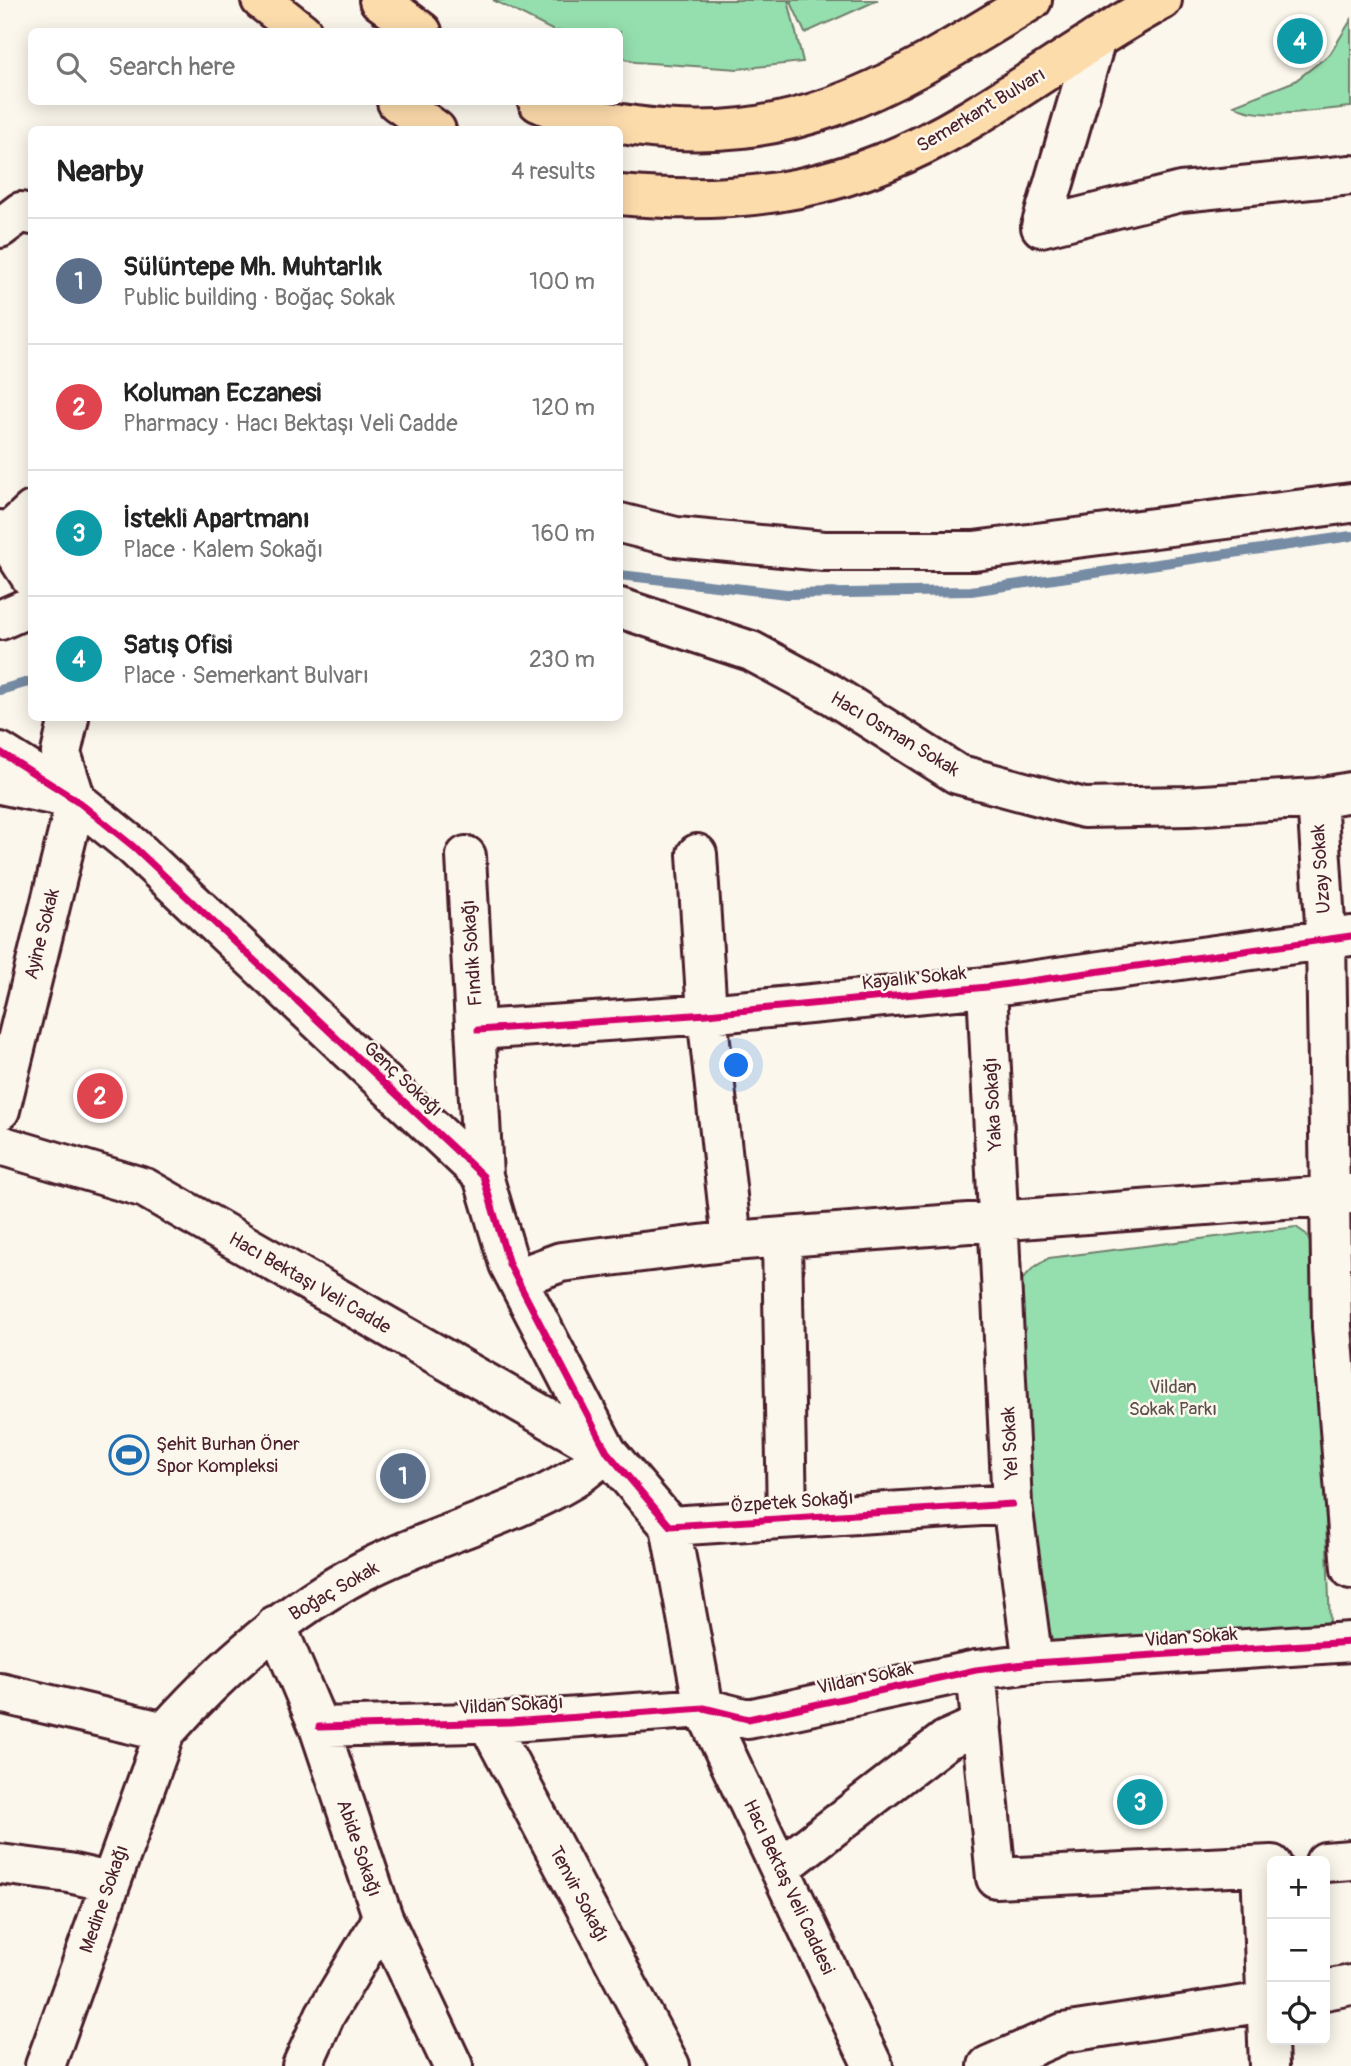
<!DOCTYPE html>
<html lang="en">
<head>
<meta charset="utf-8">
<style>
	body { margin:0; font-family:Pangolin,sans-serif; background:#f2f2f2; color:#222 }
	.controls { position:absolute; right:21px; bottom:21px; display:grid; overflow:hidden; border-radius:10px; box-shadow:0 4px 18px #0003 }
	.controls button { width:63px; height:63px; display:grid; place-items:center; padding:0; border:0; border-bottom:2px solid #e0e0e0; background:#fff; color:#222; font:35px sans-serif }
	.you { position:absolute; left:737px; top:1066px; width:24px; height:24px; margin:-18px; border:5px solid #fff; border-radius:50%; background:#1a73e8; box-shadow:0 0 0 10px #1a73e833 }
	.badge { display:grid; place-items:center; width:46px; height:46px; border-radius:50%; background:#1f6fb2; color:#fff; font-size:23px; font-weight:700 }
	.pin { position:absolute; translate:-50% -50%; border:4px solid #fff; box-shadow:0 2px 7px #0006 }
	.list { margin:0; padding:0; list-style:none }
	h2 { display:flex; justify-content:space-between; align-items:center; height:91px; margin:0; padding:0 28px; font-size:30px }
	h2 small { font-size:23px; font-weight:400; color:#767676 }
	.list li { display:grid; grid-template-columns:46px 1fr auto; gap:21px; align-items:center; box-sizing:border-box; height:126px; padding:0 28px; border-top:2px solid #e0e0e0 }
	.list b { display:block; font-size:26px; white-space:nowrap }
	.list p { margin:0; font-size:23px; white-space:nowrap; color:#767676 }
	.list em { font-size:23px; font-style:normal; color:#767676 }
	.icon { flex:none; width:38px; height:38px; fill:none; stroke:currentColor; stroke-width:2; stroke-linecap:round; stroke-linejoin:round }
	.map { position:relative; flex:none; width:1351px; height:2066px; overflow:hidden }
	.search { position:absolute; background:#fff; box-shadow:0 4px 18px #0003; left:28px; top:28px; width:595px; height:77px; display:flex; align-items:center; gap:18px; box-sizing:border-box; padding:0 24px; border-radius:10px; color:#767676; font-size:26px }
	.panel { position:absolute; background:#fff; box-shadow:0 4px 18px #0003; left:28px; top:126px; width:595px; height:595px; border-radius:10px }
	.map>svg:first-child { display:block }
</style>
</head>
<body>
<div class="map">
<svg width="1351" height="2066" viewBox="0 0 1351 2066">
	<rect width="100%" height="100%" fill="#fbf7ec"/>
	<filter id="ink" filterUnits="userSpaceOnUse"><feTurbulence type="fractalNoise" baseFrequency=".0143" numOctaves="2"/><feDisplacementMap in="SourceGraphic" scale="14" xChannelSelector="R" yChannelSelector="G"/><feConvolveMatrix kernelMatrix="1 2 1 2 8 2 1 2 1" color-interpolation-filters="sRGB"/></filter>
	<g filter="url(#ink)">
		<path fill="#95dfae" stroke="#707f6c" stroke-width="2" d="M 493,0 L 788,0 L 803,62 L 738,69 L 635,62 L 620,57 L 620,32 L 554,31 Z
			M 790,0 L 878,0 L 805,33 Z
			M 1351,20 L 1351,107 C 1323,109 1255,122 1234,105 L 1295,81 L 1330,54 Z
			M 1296,1227 L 1306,1234 L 1316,1255 L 1330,1626 L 1054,1645 L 1036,1586 L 1025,1503 L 1019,1283 L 1033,1268 L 1049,1258 Z"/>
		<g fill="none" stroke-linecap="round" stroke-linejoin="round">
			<path stroke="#768ba4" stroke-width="10" d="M 620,575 L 786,594 L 971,591 L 1351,536
				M 0,690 L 32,681"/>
			<g stroke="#4a1f2b" stroke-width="44">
				<path id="minor" d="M 1096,39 L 1041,227 L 1181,192 L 1351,175
					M 0,228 L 21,212 L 32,215
					M 620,523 L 676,537 L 824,551 L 974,551 L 1351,503
					M 0,530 L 32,579
					M 6,535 L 32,511
					M 620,608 L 751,651 L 831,694 L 957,774 L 1084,808 L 1188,806 L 1317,798 L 1351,792
					M 0,620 L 32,606
					M 69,718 L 61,753 L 76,800
					M 0,752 L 76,800 L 134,847 L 483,1176 L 509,1264 L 607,1452 L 670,1526 L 1012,1504
					M 0,784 L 57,796
					M 1317,798 L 1326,938 L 1332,1327 L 1351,1569
					M 697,854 L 707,1014 L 732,1241
					M 466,856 L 483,1176
					M 987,987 L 1012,1504 L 1033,1663
					M 478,1030 L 707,1014 L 987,987 L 1351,936
					M 0,1110 L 76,800
					M 0,1145 L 145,1188 L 607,1452
					M 782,1239 L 787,1518
					M 517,1278 L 561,1262 L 732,1241 L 1351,1194
					M 670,1526 L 704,1708 L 873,2066
					M 276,1625 L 319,1727 L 383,1918 L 453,2066
					M 976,1670 L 996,1878 L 1272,1865
					M 0,1693 L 165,1732 C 222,1668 286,1611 363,1571 C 430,1536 508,1518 573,1479 C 585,1471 596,1461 607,1452
					M 488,1723 L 670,2066
					M 319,1727 L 510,1722 L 704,1708 L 748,1719 L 976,1670 L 1033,1663 L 1351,1642
					M 1325,1862 L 1351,1860
					M 0,1864 L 69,1873 L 109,1882
					M 1261,1866 L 1269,2066
					M 780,1868 L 946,1740 L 982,1724
					M 1325,1990 L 1351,1985
					M 45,2066 L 165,1732
					M 302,2066 L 325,2015 L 383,1918
					M 988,2066 L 1063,2033 L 1272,2001"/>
			</g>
			<g stroke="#4a1f2b" stroke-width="44">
				<path id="primary" d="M 261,0 L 302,32
					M 379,0 L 422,32
					M 397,102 L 436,130
					M 538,102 C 568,116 602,121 635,126 C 800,149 898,81 1032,0
					M 620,195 C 750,207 853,189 967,121 C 1033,82 1095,36 1162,0"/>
			</g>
			<use href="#minor" stroke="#fbf7ec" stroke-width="38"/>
			<use href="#primary" stroke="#fddcac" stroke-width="38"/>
			<g stroke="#fbf7ec" stroke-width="11">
				<path id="cycleway" d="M 0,752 L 76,800 L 134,847 L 483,1176 L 509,1264 L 607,1452 L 670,1526 L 1012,1504
					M 478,1030 L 707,1014 L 987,987 L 1351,936
					M 319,1727 L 510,1722 L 704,1708 L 748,1719 L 976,1670 L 1033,1663 L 1351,1642"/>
			</g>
			<use href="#cycleway" stroke="#d6006c" stroke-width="7"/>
		</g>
	</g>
	<defs>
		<g id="stadium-ring" transform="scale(2.0125)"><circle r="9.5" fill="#fbf7ec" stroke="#1f6fb2" stroke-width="1.5"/><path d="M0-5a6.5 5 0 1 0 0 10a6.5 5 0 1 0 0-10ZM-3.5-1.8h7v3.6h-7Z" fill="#1f6fb2"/></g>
	</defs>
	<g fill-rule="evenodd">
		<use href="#stadium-ring" x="129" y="1455"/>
	</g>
	<g text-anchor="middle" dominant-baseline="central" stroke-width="5" stroke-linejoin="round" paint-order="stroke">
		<g font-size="19" fill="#4a1f2b" stroke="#fbf7ec">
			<text transform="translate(981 110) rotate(-31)">Semerkant Bulvarı</text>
			<text transform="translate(895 734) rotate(31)">Hacı Osman Sokak</text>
			<text transform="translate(1321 869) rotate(-94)">Uzay Sokak</text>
			<text transform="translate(42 934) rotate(-76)">Ayine Sokak</text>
			<text transform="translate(472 953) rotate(-94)">Fındık Sokağı</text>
			<text transform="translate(914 978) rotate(-6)">Kayalık Sokak</text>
			<text transform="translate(403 1079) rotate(43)">Genç Sokağı</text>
			<text transform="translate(993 1104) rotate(-93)">Yaka Sokağı</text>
			<text transform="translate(310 1283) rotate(30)">Hacı Bektaşı Veli Cadde</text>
			<text transform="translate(1010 1443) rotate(-93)">Yel Sokak</text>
			<text transform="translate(792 1502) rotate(-4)">Özpetek Sokağı</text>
			<text transform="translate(334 1591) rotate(-30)">Boğaç Sokak</text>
			<text transform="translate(1191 1637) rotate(-4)">Vidan Sokak</text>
			<text transform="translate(865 1678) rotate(-12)">Vildan Sokak</text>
			<text transform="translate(511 1705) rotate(-3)">Vildan Sokağı</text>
			<text transform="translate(359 1848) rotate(71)">Abide Sokağı</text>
			<text transform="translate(789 1887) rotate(65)">Hacı Bektaş Veli Caddesi</text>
			<text transform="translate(579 1894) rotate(62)">Tenvir Sokağı</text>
			<text transform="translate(104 1899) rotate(-71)">Medine Sokağı</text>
		</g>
		<g font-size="19" fill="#5d4f4c" stroke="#fbf7ec">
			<text x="1173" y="1387">Vildan<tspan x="1173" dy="22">Sokak Parkı</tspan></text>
		</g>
		<g font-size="19" fill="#4a1f2b" stroke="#fbf7ec" text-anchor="start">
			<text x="156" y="1444">Şehit Burhan Öner<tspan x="156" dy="22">Spor Kompleksi</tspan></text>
		</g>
	</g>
</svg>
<div class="controls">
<button>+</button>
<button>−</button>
<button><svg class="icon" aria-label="locate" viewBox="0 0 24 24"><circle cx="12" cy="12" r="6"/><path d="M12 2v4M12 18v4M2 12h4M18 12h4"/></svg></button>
</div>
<div class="you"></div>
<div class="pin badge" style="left:403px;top:1476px;background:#5c6f8a">1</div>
<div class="pin badge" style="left:100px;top:1096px;background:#e0444e">2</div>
<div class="pin badge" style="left:1140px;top:1802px;background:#0f9aa8">3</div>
<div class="pin badge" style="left:1300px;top:41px;background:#0f9aa8">4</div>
<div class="search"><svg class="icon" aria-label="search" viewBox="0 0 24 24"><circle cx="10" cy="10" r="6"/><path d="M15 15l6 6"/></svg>Search here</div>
<section class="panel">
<h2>Nearby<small>4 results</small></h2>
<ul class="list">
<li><span class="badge" style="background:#5c6f8a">1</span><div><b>Sülüntepe Mh. Muhtarlık</b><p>Public building · Boğaç Sokak</p></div><em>100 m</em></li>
<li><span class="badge" style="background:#e0444e">2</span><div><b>Koluman Eczanesi</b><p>Pharmacy · Hacı Bektaşı Veli Cadde</p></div><em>120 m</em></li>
<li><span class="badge" style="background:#0f9aa8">3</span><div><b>İstekli Apartmanı</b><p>Place · Kalem Sokağı</p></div><em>160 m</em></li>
<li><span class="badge" style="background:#0f9aa8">4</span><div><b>Satış Ofisi</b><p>Place · Semerkant Bulvarı</p></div><em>230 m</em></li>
</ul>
</section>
</div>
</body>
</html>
